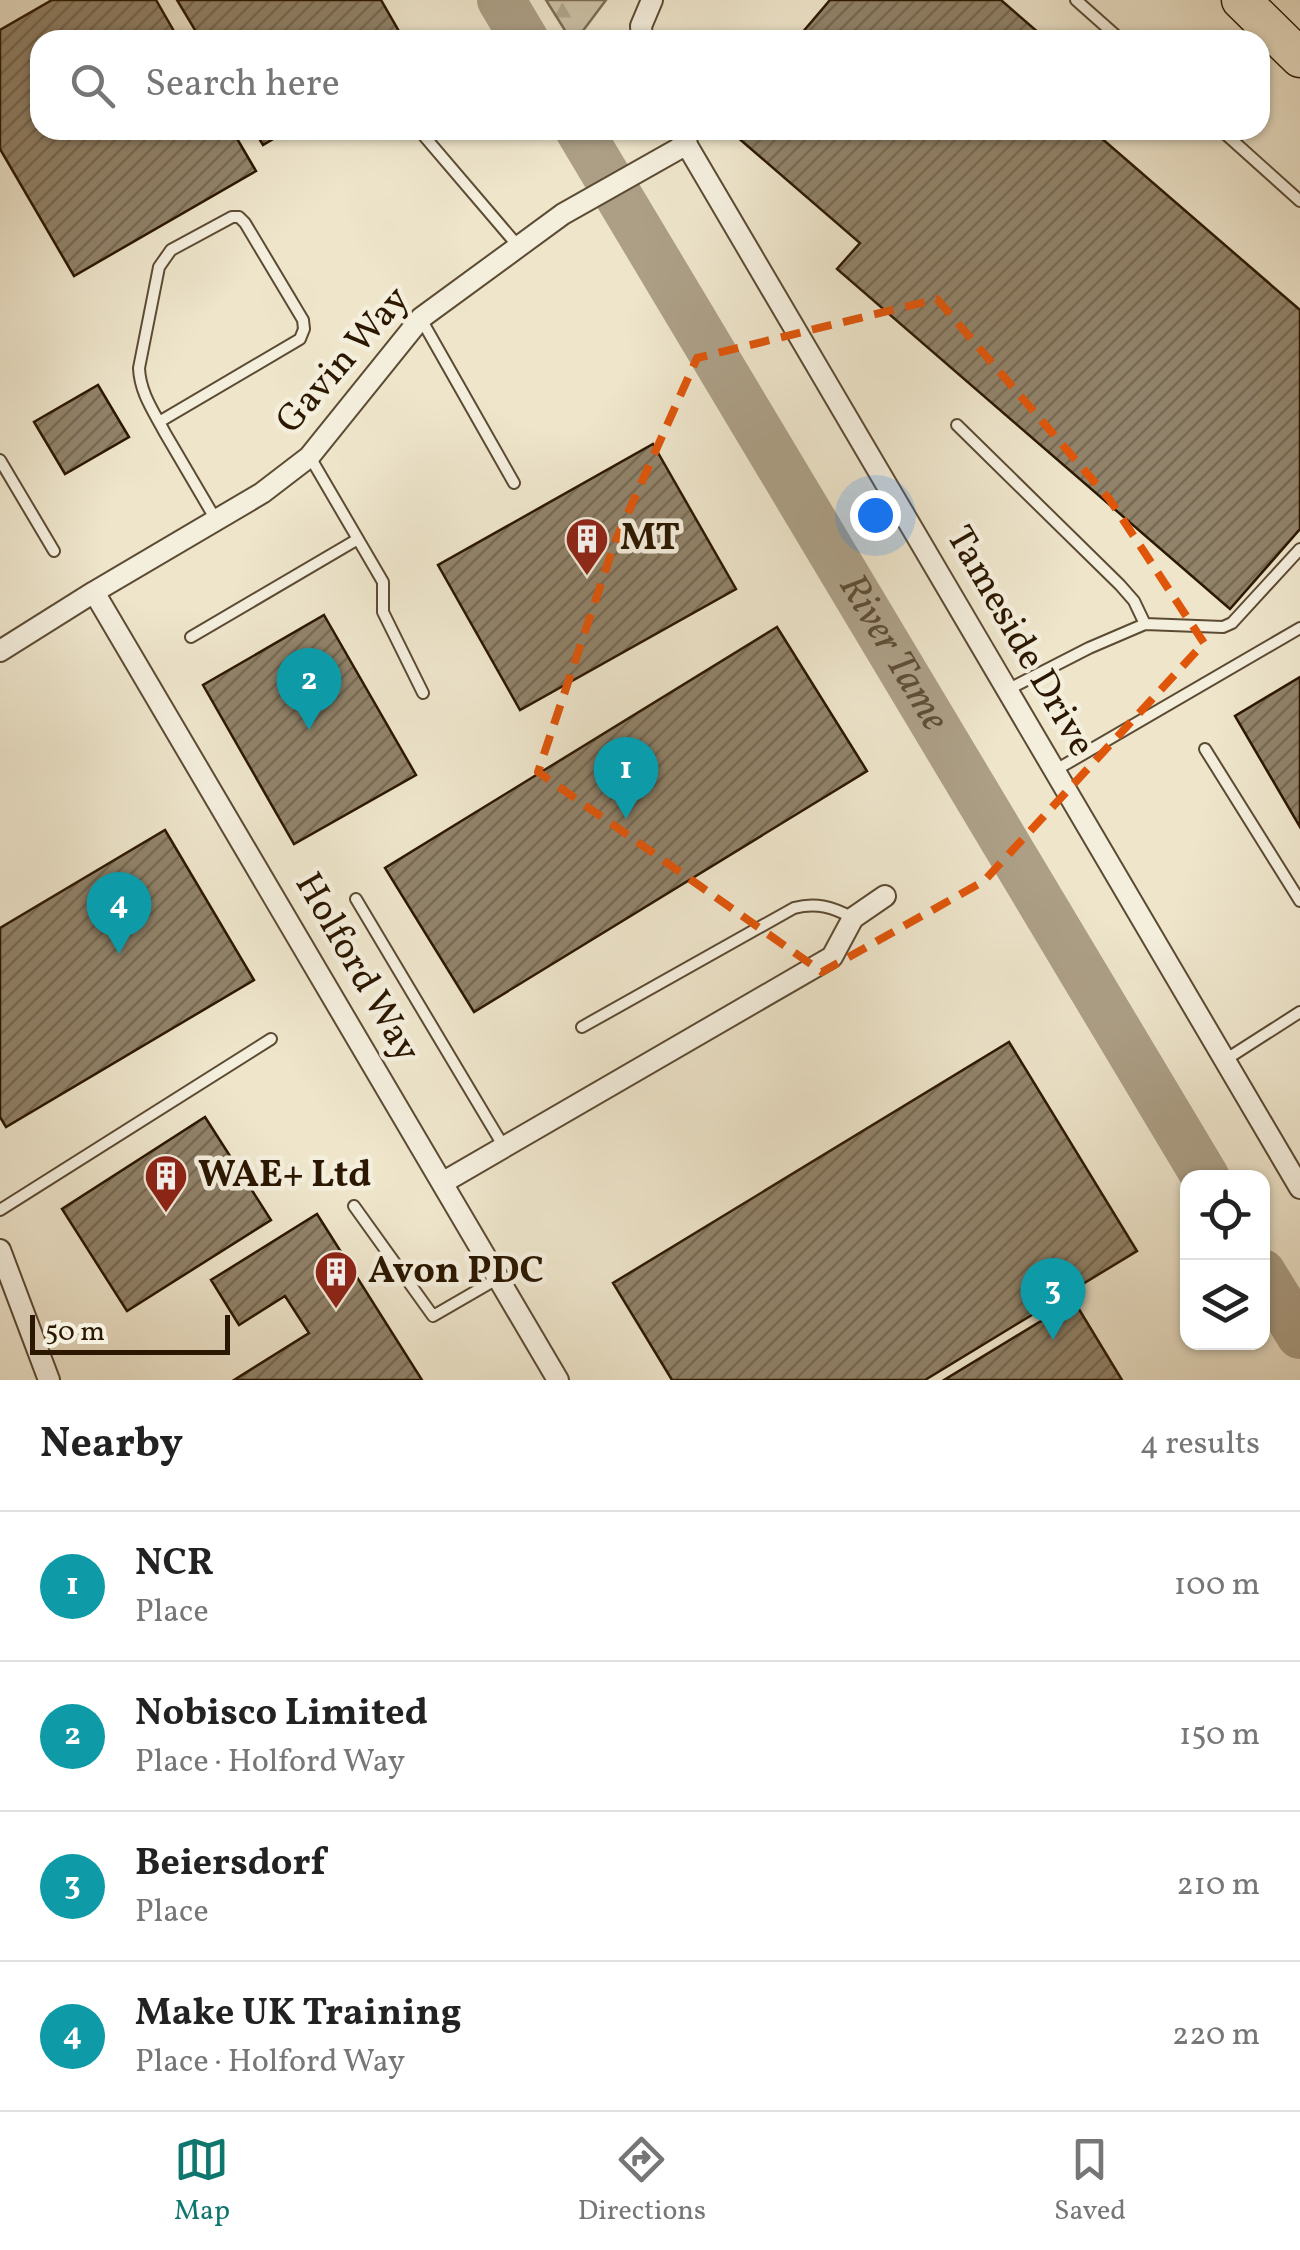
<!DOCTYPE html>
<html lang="en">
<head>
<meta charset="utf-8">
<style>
	body { margin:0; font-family:Vollkorn,serif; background:#f6f6f6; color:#222 }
	.controls { position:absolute; right:30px; bottom:30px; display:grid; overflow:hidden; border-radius:20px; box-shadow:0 2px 8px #0004 }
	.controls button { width:90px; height:90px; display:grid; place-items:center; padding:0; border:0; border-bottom:2px solid #e0e0e0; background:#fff; color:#222; font:50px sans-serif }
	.scale { position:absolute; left:30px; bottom:25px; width:200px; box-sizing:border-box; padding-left:10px; border:5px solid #2c1800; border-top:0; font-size:28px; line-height:35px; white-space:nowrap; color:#2c1800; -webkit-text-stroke:8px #f4eedd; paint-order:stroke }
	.you { position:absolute; left:875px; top:515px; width:35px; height:35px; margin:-25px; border:8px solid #fff; border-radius:50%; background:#1a73e8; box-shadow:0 0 0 15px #1a73e833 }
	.badge { display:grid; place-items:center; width:65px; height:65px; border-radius:50%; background:#0f766e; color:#fff; font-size:32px; font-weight:700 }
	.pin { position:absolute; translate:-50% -82px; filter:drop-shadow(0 2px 5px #0008) }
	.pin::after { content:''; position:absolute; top:52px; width:35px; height:30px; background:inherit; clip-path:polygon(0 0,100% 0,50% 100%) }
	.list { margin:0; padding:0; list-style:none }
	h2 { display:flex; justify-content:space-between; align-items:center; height:130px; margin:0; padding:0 40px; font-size:42px }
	h2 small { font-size:32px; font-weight:400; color:#767676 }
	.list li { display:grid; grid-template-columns:65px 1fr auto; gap:30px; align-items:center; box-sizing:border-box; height:150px; padding:0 40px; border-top:2px solid #e0e0e0 }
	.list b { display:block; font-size:38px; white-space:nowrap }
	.list p { margin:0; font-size:32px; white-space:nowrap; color:#767676 }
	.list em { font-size:32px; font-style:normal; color:#767676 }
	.icon { flex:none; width:55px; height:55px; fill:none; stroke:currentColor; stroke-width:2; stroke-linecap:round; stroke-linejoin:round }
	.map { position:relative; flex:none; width:1300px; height:1380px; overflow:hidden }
	.search { position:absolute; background:#fff; box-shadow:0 2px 8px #0004; left:30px; right:30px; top:30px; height:110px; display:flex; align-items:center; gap:25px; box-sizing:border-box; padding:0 35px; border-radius:30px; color:#767676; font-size:38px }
	.sheet { height:730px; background:#fff }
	nav { display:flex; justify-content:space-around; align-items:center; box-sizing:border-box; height:140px; border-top:2px solid #e0e0e0; background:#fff; font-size:28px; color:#767676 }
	nav a { display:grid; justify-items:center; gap:5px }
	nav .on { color:#0f766e }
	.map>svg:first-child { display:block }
</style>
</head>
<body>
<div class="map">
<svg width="1300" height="1380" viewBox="0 0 1300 1380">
	<defs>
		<pattern id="forest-firs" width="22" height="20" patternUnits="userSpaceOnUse" patternTransform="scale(2.5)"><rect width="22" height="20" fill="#cdc2a8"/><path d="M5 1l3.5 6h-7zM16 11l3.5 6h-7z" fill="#b0a68f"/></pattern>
		<pattern id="building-hatch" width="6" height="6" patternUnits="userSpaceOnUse" patternTransform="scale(2.5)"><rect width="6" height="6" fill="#91836a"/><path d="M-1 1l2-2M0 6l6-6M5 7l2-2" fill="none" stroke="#776a55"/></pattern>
	</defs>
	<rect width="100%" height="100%" fill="#eee5cb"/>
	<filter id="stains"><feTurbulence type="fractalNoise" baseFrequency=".002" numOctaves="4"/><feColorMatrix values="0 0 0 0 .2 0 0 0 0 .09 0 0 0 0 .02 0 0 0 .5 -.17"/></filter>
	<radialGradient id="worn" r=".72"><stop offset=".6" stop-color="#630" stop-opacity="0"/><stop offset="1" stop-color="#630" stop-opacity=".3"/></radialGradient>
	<path fill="url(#forest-firs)" stroke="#7c6d54" stroke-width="2.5" d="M 546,0 L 606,0 L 576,40 L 571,40 Z"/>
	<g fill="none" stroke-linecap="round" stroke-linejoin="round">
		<g stroke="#ac9f86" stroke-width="48">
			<path d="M 501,0 L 525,40"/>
			<path id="s1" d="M 579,130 L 1206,1178"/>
			<path d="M 1262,1273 L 1300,1335"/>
		</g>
	</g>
	<path fill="url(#building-hatch)" stroke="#2c1800" stroke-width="2.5" d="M 52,0 L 156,0 L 179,40 L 40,40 L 40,130 L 232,130 L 256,171 L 74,276 L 0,149 L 0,30 Z
		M 177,0 L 381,0 L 404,40 L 201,40 Z
		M 830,0 L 1001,0 L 1047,40 L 796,40 Z
		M 254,130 L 288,130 L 263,145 Z
		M 729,130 L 1092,130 L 1300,310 L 1300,529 L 1230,609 L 837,269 L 860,243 Z
		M 98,385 L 129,437 L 65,474 L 34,422 Z
		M 653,444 L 736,589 L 520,710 L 438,565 Z
		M 324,615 L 416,775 L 294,844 L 203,685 Z
		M 777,627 L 867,771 L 474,1012 L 385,868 Z
		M 1300,677 L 1300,827 L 1235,716 Z
		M 165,830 L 254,980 L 6,1127 L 0,1117 L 0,928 Z
		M 1009,1042 L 1137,1251 L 925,1380 L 672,1380 L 613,1283 Z
		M 205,1117 L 271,1220 L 127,1311 L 62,1209 Z
		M 317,1214 L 422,1380 L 234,1380 L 309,1333 L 285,1296 L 239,1325 L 211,1280 Z
		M 1074,1301 L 1122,1380 L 944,1380 Z"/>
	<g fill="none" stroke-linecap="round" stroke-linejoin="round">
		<g stroke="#5c4b33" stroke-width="14">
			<path id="service" d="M 1076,0 L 1121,40
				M 419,130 L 518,246
				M 1221,130 L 1300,201
				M 421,319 L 514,483
				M 159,422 L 300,339 L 304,329 L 303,320 L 245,223 L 239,217 L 232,217 L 171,250 L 159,267 L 139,368 C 140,393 154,412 165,433 L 216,520
				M 957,425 L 1120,585 L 1134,601 L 1145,624
				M 310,457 L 383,582 L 383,612 L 423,693
				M 0,460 L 54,551
				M 191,637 L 358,539
				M 1007,690 L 1089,648 L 1145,624 L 1223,627 L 1232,623 L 1300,549
				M 1205,749 L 1300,901
				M 1054,771 L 1300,628
				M 356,899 L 504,1147
				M 582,1027 L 794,908 C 816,902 833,907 853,918
				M 1225,1060 L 1300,1012
				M 354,1206 L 433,1316 L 497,1279
				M 0,1210 L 271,1039"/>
		</g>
		<g stroke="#5c4b33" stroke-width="24">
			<path id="minor" d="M 642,40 L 641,26 L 652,0
				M 678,130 L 1300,1188
				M 94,592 L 558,1380
				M 0,651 L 94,592 L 262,493 L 309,457 L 421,318 L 563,214 L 687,144
				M 442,1183 L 832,957 L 853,918 L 885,896
				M 0,1250 L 49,1380"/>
		</g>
		<g stroke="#2c1800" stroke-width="41">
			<path id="motorway" d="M 1241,0 L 1300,58"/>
		</g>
		<use href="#service" stroke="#f4eedd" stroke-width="10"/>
		<use href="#minor" stroke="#f4eedd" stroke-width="20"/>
		<use href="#motorway" stroke="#eee5cb" stroke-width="38"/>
	</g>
	<path fill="none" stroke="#df560b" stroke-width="8" stroke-dasharray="20 12" stroke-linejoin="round" d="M 937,299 L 1110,500 L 1204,643 L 984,881 L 822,972 L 538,772 L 615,542 L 697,358 Z"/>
	<defs>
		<g id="building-pin" transform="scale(2.25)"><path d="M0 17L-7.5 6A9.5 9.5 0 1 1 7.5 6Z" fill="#8f2418" stroke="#f4eedd"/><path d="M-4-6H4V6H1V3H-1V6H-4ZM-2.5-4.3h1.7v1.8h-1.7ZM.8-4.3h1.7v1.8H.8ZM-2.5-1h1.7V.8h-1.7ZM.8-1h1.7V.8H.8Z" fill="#fff"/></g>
	</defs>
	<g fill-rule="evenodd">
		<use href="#building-pin" x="587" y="539"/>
		<use href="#building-pin" x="166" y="1176"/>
		<use href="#building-pin" x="336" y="1272"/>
	</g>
	<g text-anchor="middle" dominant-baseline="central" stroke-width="9" stroke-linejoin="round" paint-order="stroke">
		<g font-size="38" fill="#2c1800" stroke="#f4eedd">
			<text transform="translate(344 361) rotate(-49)">Gavin Way</text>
			<text transform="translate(1019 642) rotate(60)">Tameside Drive</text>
			<text transform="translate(356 968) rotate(60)">Holford Way</text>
		</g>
		<g font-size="38" font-weight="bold" fill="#2c1800" stroke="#f4eedd" text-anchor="start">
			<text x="620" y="539">MT</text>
			<text x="198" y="1176">WAE+ Ltd</text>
			<text x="368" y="1272">Avon PDC</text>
		</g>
		<g font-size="40" font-style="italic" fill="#5f4e36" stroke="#f4eedd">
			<text stroke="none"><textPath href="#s1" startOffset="610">River Tame</textPath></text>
		</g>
	</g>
	<rect width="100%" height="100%" filter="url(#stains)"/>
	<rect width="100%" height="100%" fill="url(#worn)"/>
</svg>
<div class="controls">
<button><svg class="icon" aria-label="locate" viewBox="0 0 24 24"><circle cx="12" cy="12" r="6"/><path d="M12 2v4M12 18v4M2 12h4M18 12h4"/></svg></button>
<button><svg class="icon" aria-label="layers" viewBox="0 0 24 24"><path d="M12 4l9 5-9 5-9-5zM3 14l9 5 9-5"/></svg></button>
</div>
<div class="scale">50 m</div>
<div class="you"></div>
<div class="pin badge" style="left:626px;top:819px;background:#0f9aa8">1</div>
<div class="pin badge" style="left:309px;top:730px;background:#0f9aa8">2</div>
<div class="pin badge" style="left:1053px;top:1340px;background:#0f9aa8">3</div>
<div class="pin badge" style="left:119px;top:954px;background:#0f9aa8">4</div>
<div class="search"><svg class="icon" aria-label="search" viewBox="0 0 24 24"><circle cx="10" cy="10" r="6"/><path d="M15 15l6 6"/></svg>Search here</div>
</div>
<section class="sheet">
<h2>Nearby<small>4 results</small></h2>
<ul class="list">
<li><span class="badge" style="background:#0f9aa8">1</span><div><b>NCR</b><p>Place</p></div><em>100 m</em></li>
<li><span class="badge" style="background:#0f9aa8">2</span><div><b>Nobisco Limited</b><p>Place · Holford Way</p></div><em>150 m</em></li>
<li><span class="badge" style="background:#0f9aa8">3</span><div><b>Beiersdorf</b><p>Place</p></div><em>210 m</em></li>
<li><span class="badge" style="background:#0f9aa8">4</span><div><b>Make UK Training</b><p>Place · Holford Way</p></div><em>220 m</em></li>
</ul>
</section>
<nav>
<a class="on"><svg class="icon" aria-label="map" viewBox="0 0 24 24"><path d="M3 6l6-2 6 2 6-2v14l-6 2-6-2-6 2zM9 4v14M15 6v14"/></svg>Map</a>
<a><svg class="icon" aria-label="directions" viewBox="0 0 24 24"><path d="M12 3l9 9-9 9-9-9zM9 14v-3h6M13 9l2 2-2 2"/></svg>Directions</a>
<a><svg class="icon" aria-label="saved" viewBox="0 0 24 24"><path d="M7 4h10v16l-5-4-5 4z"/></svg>Saved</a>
</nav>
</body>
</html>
